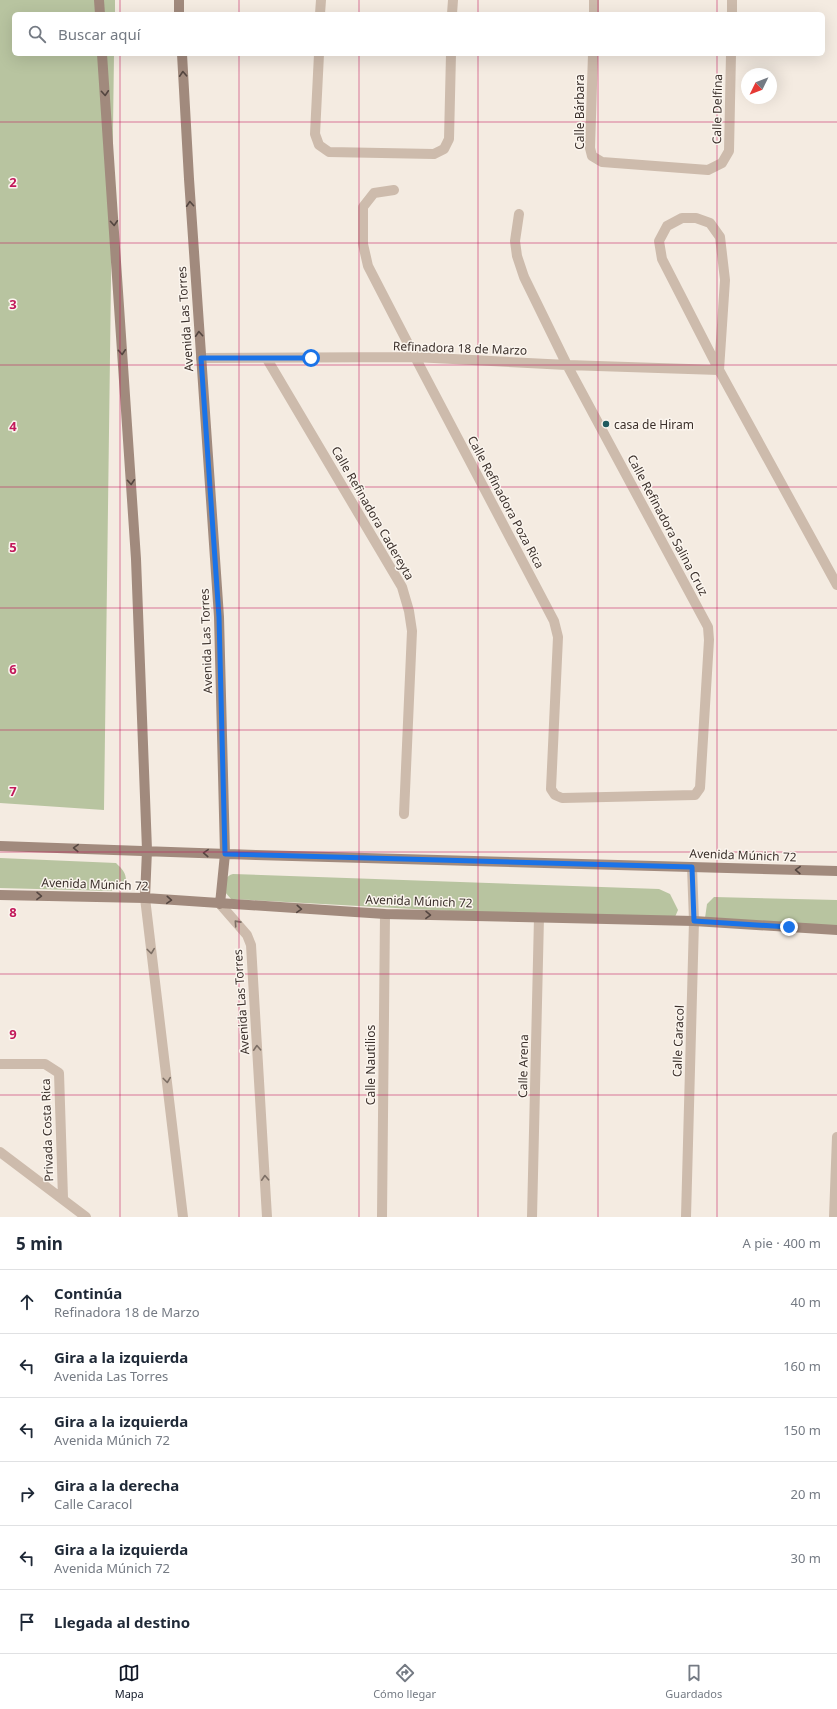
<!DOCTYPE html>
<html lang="es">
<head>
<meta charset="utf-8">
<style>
	body { margin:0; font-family:"Noto Sans",sans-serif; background:#f2f2f3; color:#1f2937 }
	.compass { position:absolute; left:741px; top:68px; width:36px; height:36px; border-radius:50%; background:#fff; box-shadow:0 4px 16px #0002; rotate:227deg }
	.stop { position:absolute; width:12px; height:12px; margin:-9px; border:3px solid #1a73e8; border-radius:50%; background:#fff }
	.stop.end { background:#1a73e8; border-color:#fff; box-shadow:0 1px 4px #0008 }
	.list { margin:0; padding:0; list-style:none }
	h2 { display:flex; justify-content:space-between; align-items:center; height:52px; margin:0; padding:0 16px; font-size:17px }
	h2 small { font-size:13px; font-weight:400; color:#747a83 }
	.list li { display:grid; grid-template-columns:26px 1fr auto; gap:12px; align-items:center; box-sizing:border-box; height:64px; padding:0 16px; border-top:1px solid #e0e1e3 }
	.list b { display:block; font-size:15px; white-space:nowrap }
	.list p { margin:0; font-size:13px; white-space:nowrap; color:#747a83 }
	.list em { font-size:13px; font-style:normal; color:#747a83 }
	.icon { flex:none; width:22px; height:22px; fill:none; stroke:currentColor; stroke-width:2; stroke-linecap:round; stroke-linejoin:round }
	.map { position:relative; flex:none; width:837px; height:1217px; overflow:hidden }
	.search { position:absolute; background:#fff; box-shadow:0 4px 16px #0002; left:12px; right:12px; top:12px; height:44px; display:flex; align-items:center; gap:10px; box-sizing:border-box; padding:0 14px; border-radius:6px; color:#747a83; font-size:15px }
	.sheet { height:436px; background:#fff }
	nav { display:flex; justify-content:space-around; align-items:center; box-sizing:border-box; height:56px; border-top:1px solid #e0e1e3; background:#fff; font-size:11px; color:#747a83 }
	nav a { display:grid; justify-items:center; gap:2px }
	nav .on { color:#111827 }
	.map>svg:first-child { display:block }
</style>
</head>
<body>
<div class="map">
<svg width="837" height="1217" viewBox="0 0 837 1217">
	<rect width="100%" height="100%" fill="#f4ebe1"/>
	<path fill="#b8c4a0" d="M 0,0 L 115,0 L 115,14 L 14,14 L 14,54 L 114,54 L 104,810 L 0,803 Z
		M 0,858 L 116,863 C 122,869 126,872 126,881 L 121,886 L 111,891 L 0,888 Z
		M 233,874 L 659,889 L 670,894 L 678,910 L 675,917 L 668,923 L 231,899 L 225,892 C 225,884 224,876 233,874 Z
		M 714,897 L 837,900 L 837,928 L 705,918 L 707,904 Z"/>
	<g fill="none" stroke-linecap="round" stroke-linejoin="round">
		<path stroke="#cdbbac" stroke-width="10" d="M 320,14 L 321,0
			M 452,14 L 453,0
			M 594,14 L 594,0
			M 732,14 L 732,0
			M 319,54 L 315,134 L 319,145 L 329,152 L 434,154 L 444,149 L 449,139 L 451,54
			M 593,54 L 590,148 L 592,156 L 602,162 L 708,170 L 722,163 L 729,151 L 731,54
			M 394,190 L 374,193 L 363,207 L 363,244 L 368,266 L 415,357 L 554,621 L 558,637 L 551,789 L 555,795 L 562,798 L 695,795 L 700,788 L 709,640 L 708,627 L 567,365 L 524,277 L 517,256 L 515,241 L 519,214
			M 201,358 L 415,357 L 567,365 L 719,370
			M 267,359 L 402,587 L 409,611 L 412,631 L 404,814
			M 719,370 L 725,280 L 720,237 L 710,223 L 696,218 L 682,218 L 667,226 L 659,241 L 662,259 L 719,370 L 837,585
			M 145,898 L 183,1217
			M 220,904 L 247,935 L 251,945 L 267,1217
			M 0,1064 L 45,1064 L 59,1073 L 63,1198
			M 0,1152 L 86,1217
			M 382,1217 L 385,914
			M 532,1217 L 539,917
			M 686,1217 L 694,921 L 692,867
			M 834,1217 L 837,1137"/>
		<path stroke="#a18a7d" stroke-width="10" d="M 99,0 L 100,14
			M 179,0 L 179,14
			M 102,54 L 136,559 L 147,850 L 145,898
			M 182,54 L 189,179 L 219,617 L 225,854 L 220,904
			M 0,846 L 256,855 L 837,871
			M 0,895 L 145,898 L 385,914 L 694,921 L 837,930"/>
	</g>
	<defs><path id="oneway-chevron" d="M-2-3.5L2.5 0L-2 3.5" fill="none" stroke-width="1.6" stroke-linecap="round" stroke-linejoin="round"/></defs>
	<g stroke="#544640">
		<use href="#oneway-chevron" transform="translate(183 74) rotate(-93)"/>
		<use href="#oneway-chevron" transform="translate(105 93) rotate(86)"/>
		<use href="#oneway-chevron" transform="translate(190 204) rotate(-94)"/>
		<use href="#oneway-chevron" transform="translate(114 223) rotate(86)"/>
		<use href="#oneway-chevron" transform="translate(199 334) rotate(-94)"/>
		<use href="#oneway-chevron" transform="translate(122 352) rotate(86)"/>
		<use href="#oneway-chevron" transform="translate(131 482) rotate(86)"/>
		<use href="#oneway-chevron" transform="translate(76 848) rotate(-178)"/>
		<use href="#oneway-chevron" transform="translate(206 853) rotate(-177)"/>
		<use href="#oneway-chevron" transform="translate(798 870) rotate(-178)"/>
		<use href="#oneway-chevron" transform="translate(39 896) rotate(1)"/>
		<use href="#oneway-chevron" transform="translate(169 900) rotate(4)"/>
		<use href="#oneway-chevron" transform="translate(299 909) rotate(4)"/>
		<use href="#oneway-chevron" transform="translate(428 915) rotate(1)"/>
	</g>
	<g stroke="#7d6f65">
		<use href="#oneway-chevron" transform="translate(237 923) rotate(-132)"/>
		<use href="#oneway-chevron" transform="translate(151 951) rotate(83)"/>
		<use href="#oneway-chevron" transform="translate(257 1048) rotate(-93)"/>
		<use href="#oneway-chevron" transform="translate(167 1080) rotate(83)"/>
		<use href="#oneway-chevron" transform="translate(265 1178) rotate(-93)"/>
	</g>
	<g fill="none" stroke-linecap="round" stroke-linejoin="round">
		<path stroke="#1a73e8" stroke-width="5" d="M 311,358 L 201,358 L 219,617 L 225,854 L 692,867 L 694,921 L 789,927"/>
	</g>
	<path fill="none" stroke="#c2185b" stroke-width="1" stroke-opacity="0.55" d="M 120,0 L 120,14M 239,0 L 239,14M 359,0 L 359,14M 478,0 L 478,14M 598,0 L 598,14M 717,0 L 717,14M 120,54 L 120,1217M 239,54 L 239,1217M 359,54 L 359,1217M 478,54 L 478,1217M 598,54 L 598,1217M 717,54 L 717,1217M 0,122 L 837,122M 0,243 L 837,243M 0,365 L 837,365M 0,487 L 837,487M 0,608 L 837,608M 0,730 L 837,730M 0,852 L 837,852M 0,974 L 837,974M 0,1095 L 837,1095"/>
	<circle fill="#1f5a5e" stroke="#fbf5ee" stroke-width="1.5" cx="606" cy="424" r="4"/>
	<g text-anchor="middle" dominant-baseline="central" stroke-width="3" stroke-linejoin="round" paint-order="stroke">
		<g font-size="12" fill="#3b302b" stroke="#fbf5ee">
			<text transform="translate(717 109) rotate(-89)">Calle Delfina</text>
			<text transform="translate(579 112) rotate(-90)">Calle Bárbara</text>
			<text transform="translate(185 319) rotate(-94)">Avenida Las Torres</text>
			<text transform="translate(460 348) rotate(2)">Refinadora 18 de Marzo</text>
			<text transform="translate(506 502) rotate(62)">Calle Refinadora Poza Rica</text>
			<text transform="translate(373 513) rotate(60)">Calle Refinadora Cadereyta</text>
			<text transform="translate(668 525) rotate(62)">Calle Refinadora Salina Cruz</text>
			<text transform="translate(206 641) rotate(-92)">Avenida Las Torres</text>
			<text transform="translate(743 855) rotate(2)">Avenida Múnich 72</text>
			<text transform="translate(95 884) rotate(2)">Avenida Múnich 72</text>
			<text transform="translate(419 901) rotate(2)">Avenida Múnich 72</text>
			<text transform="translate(241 1002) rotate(-94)">Avenida Las Torres</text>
			<text transform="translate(678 1041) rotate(-88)">Calle Caracol</text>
			<text transform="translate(370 1065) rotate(-90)">Calle Nautilios</text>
			<text transform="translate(523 1066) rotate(-89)">Calle Arena</text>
			<text transform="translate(47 1130) rotate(-92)">Privada Costa Rica</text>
		</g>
		<g font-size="12" fill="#3b302b" stroke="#fbf5ee" text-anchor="start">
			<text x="614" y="424">casa de Hiram</text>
		</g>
	</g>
	<g font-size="13" text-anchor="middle" font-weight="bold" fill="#c2185b" stroke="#fbf5ee" stroke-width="3" stroke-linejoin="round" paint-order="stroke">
		<text x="13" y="187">2</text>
		<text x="13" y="309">3</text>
		<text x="13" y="431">4</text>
		<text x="13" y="552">5</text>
		<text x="13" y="674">6</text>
		<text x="13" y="796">7</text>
		<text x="13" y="917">8</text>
		<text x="13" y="1039">9</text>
	</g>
</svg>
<svg class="compass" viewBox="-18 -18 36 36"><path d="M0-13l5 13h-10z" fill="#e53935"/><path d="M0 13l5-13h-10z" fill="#747a83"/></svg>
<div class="stop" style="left:311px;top:358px"></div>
<div class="stop end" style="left:789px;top:927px"></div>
<div class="search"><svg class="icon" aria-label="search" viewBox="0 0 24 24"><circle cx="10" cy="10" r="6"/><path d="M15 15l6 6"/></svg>Buscar aquí</div>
</div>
<section class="sheet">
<h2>5 min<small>A pie · 400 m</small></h2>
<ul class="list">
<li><svg class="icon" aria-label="ahead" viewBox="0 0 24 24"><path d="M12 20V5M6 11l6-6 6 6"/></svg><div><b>Continúa</b><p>Refinadora 18 de Marzo</p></div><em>40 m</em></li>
<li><svg class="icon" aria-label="left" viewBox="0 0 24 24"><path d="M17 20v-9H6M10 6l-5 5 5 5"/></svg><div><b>Gira a la izquierda</b><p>Avenida Las Torres</p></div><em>160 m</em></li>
<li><svg class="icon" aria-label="left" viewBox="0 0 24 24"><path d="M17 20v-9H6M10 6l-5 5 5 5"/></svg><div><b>Gira a la izquierda</b><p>Avenida Múnich 72</p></div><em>150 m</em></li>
<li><svg class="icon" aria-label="right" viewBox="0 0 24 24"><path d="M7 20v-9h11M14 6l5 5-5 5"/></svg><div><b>Gira a la derecha</b><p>Calle Caracol</p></div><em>20 m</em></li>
<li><svg class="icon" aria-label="left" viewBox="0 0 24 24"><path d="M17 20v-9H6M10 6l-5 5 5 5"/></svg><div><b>Gira a la izquierda</b><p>Avenida Múnich 72</p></div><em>30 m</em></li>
<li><svg class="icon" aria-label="arrive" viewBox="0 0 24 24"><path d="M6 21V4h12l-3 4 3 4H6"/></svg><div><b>Llegada al destino</b></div></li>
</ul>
</section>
<nav>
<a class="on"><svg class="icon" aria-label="map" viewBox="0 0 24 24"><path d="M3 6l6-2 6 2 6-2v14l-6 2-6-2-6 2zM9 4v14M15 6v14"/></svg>Mapa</a>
<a><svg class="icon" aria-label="directions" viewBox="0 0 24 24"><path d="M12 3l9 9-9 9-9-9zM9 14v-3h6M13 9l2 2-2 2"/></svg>Cómo llegar</a>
<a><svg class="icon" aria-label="saved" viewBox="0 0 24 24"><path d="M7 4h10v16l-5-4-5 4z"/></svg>Guardados</a>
</nav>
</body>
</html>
